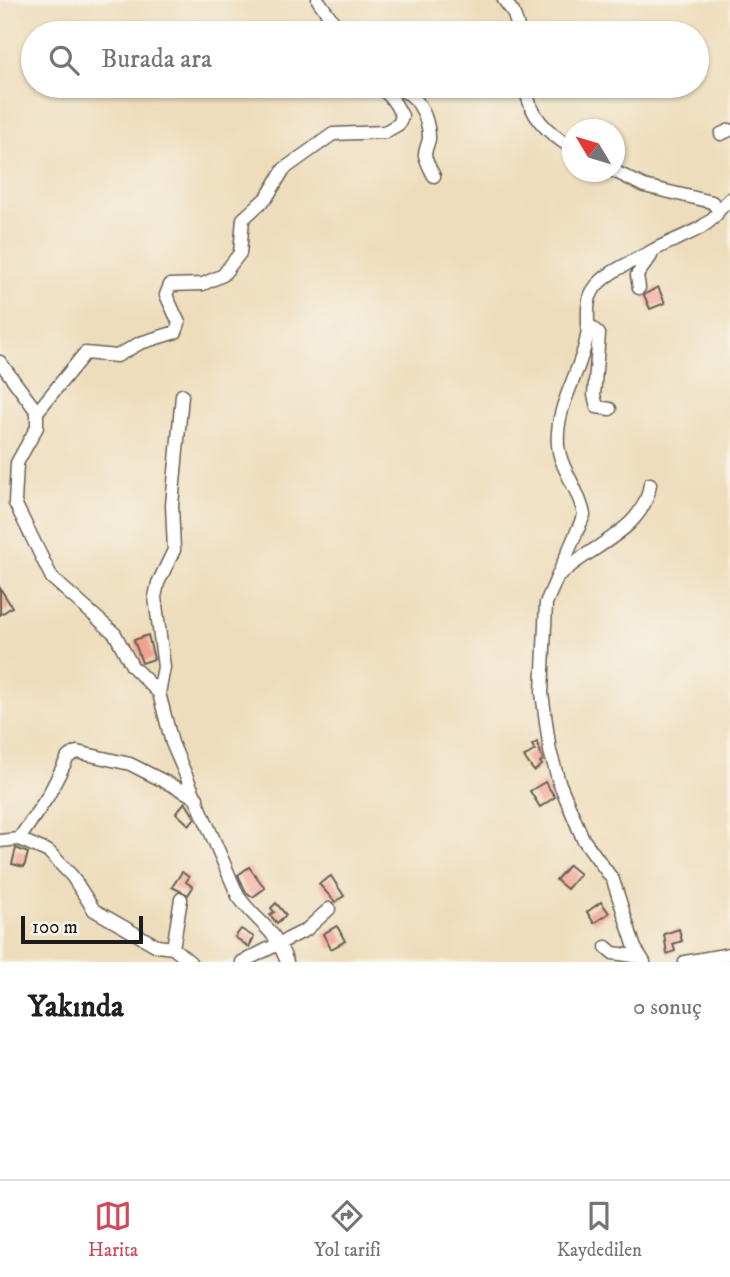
<!DOCTYPE html>
<html lang="tr">
<head>
<meta charset="utf-8">
<style>
	body { margin:0; font-family:"IM FELL DW Pica",serif; background:#f2f2f2; color:#202124 }
	.compass { position:absolute; left:562px; top:119px; width:63px; height:63px; border-radius:50%; background:#fff; box-shadow:0 2px 5px #0004; rotate:308deg }
	.scale { position:absolute; left:21px; bottom:18px; width:122px; box-sizing:border-box; padding-left:7px; border:4px solid #1c1c1c; border-top:0; font-size:19px; line-height:24px; white-space:nowrap; color:#1c1c1c; -webkit-text-stroke:5px #f7f3e8; paint-order:stroke }
	.list { margin:0; padding:0; list-style:none }
	h2 { display:flex; justify-content:space-between; align-items:center; height:91px; margin:0; padding:0 28px; font-size:30px }
	h2 small { font-size:23px; font-weight:400; color:#757577 }
	.icon { flex:none; width:38px; height:38px; fill:none; stroke:currentColor; stroke-width:2; stroke-linecap:round; stroke-linejoin:round }
	.map { position:relative; flex:none; width:730px; height:962px; overflow:hidden }
	.search { position:absolute; background:#fff; box-shadow:0 2px 5px #0004; left:21px; right:21px; top:21px; height:77px; display:flex; align-items:center; gap:18px; box-sizing:border-box; padding:0 24px; border-radius:38px; color:#757577; font-size:26px }
	.sheet { height:217px; background:#fff }
	nav { display:flex; justify-content:space-around; align-items:center; box-sizing:border-box; height:98px; border-top:2px solid #e0e0e0; background:#fff; font-size:19px; color:#757577 }
	nav a { display:grid; justify-items:center; gap:4px }
	nav .on { color:#d1495b }
	.map>svg:first-child { display:block }
</style>
</head>
<body>
<div class="map">
<svg width="730" height="962" viewBox="0 0 730 962">
	<rect width="100%" height="100%" fill="#f7f3e8"/>
	<filter id="ink" filterUnits="userSpaceOnUse"><feTurbulence type="fractalNoise" baseFrequency=".0143" numOctaves="2"/><feDisplacementMap in="SourceGraphic" scale="14" xChannelSelector="R" yChannelSelector="G"/><feConvolveMatrix kernelMatrix="1 2 1 2 8 2 1 2 1" color-interpolation-filters="sRGB"/></filter>
	<filter id="wash" filterUnits="userSpaceOnUse"><feTurbulence type="fractalNoise" baseFrequency=".00686" numOctaves="4" result="noise"/><feDisplacementMap in="SourceGraphic" scale="28" xChannelSelector="R" yChannelSelector="G"/><feGaussianBlur stdDeviation="1.57" result="paint"/><feColorMatrix in="noise" values="0 0 0 0 0 0 0 0 0 0 0 0 0 0 0 0 0 1.4 0 .05"/><feComposite in="paint" operator="in"/></filter>
	<g filter="url(#wash)">
		<rect width="100%" height="100%" fill="#eeddbc"/>
		<g id="blocks">
			<path fill="#f3a292" d="M 658,287 L 665,303 L 650,309 L 644,295 Z
				M 0,588 L 12,607 L 0,615 Z
				M 148,635 L 154,659 L 142,663 L 134,640 Z
				M 537,742 L 543,760 L 540,762 L 542,765 L 534,771 L 524,757 L 535,750 L 532,745 Z
				M 545,782 L 555,797 L 540,807 L 530,791 Z
				M 185,802 L 195,818 L 189,825 L 176,813 Z
				M 16,848 L 28,853 L 24,867 L 12,864 Z
				M 569,865 L 580,874 L 567,889 L 556,880 Z
				M 249,867 L 265,888 L 253,897 L 246,892 L 238,875 Z
				M 182,872 L 189,877 L 186,882 L 193,887 L 188,895 L 172,887 Z
				M 331,876 L 344,896 L 335,902 L 319,884 Z
				M 601,902 L 609,913 L 594,923 L 587,912 Z
				M 276,903 L 286,915 L 277,923 L 270,915 L 274,912 L 271,908 Z
				M 337,926 L 345,941 L 331,949 L 323,934 Z
				M 241,929 L 254,937 L 249,947 L 235,937 Z
				M 679,929 L 682,941 L 673,944 L 675,951 L 667,954 L 664,934 Z"/>
		</g>
	</g>
	<g filter="url(#ink)">
		<use href="#blocks" fill-opacity="0" stroke="#666054" stroke-width="2"/>
		<g fill="none" stroke-linecap="round" stroke-linejoin="round">
			<g stroke="#666054" stroke-width="15">
				<path id="minor" d="M 318,0 L 335,24 L 337,33
					M 504,0 L 513,12 L 520,33
					M 525,86 C 530,117 547,132 572,148
					M 388,93 C 413,80 430,118 429,139 C 428,144 425,150 425,155 C 426,162 431,170 434,176
					M 721,134 L 730,130
					M 614,171 L 644,186 L 712,202 L 719,210 C 709,230 672,239 652,251 C 635,261 605,272 594,289 C 584,303 590,320 587,336 C 581,373 555,405 558,445 C 560,469 580,490 584,515 L 546,603 L 542,693 L 550,751 L 559,782 L 583,839 L 613,880 L 635,948 L 644,962
					M 719,210 L 730,199
					M 639,288 L 637,275 L 651,256
					M 588,324 L 599,334 L 594,395 L 597,407 L 610,409
					M 0,362 L 37,412 L 37,427 L 17,463 L 15,503 L 52,578 L 115,634 L 132,666 L 159,693 L 172,743 L 238,896 C 258,924 273,925 287,962
					M 37,412 L 85,353 L 117,356 L 140,343 L 176,332 L 179,323 L 166,295 L 170,285 L 203,284 L 223,275 L 240,253 L 243,219 L 267,197 L 284,169 L 333,134 L 385,132 L 399,124 L 402,116 C 395,102 390,94 377,86
					M 562,573 C 592,545 645,530 650,484
					M 159,693 L 164,667 L 155,597 L 158,583 L 174,550 L 172,505 L 182,395
					M 19,839 L 48,796 L 68,757 L 77,752 L 130,764 L 197,798
					M 0,841 L 19,839 L 49,852 L 72,876 L 94,910 L 157,946 L 173,948 L 190,962
					M 606,947 L 613,953 L 641,957
					M 173,948 L 181,899
					M 242,962 L 306,930 L 329,909
					M 685,962 L 730,954"/>
			</g>
			<use href="#minor" stroke="#fff" stroke-width="12"/>
		</g>
	</g>
</svg>
<svg class="compass" viewBox="-18 -18 36 36"><path d="M0-13l5 13h-10z" fill="#e53935"/><path d="M0 13l5-13h-10z" fill="#757577"/></svg>
<div class="scale">100 m</div>
<div class="search"><svg class="icon" aria-label="search" viewBox="0 0 24 24"><circle cx="10" cy="10" r="6"/><path d="M15 15l6 6"/></svg>Burada ara</div>
</div>
<section class="sheet">
<h2>Yakında<small>0 sonuç</small></h2>
<ul class="list">
</ul>
</section>
<nav>
<a class="on"><svg class="icon" aria-label="map" viewBox="0 0 24 24"><path d="M3 6l6-2 6 2 6-2v14l-6 2-6-2-6 2zM9 4v14M15 6v14"/></svg>Harita</a>
<a><svg class="icon" aria-label="directions" viewBox="0 0 24 24"><path d="M12 3l9 9-9 9-9-9zM9 14v-3h6M13 9l2 2-2 2"/></svg>Yol tarifi</a>
<a><svg class="icon" aria-label="saved" viewBox="0 0 24 24"><path d="M7 4h10v16l-5-4-5 4z"/></svg>Kaydedilen</a>
</nav>
</body>
</html>
